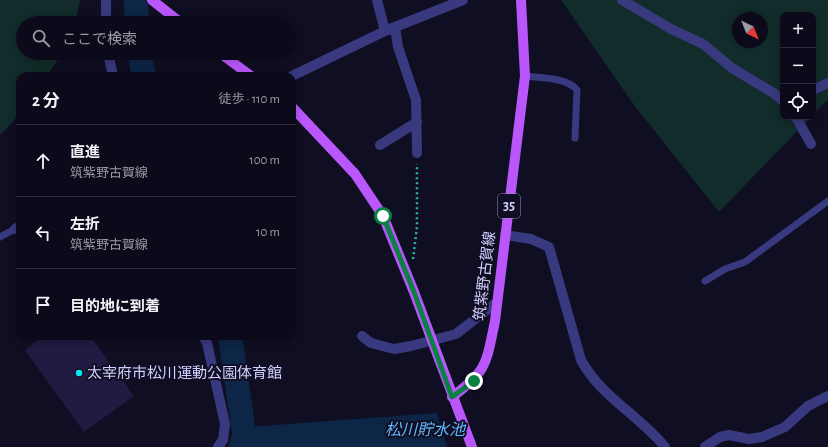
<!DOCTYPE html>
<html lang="ja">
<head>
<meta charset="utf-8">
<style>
	body { margin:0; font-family:"Alegreya Sans","Noto Sans JP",sans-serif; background:#151323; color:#f1f3f6 }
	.controls { position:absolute; right:12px; top:12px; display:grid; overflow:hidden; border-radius:8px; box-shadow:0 2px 10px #0003 }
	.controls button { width:36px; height:36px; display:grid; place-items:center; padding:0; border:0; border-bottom:1px solid #2c2b39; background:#0c0a1a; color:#f1f3f6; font:20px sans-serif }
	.compass { position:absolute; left:732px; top:12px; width:36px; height:36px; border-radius:50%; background:#0c0a1a; box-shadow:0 2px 10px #0003; rotate:137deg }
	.stop { position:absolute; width:12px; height:12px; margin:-9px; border:3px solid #0b8043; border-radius:50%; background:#fff }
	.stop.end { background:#0b8043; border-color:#fff; box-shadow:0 1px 4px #0008 }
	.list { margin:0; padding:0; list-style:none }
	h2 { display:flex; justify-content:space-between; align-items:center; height:52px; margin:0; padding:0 16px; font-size:17px }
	h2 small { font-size:13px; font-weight:400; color:#9a9aa2 }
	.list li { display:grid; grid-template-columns:26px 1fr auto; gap:12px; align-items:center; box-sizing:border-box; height:72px; padding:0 16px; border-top:1px solid #2c2b39 }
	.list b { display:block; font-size:15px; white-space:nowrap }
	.list p { margin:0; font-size:13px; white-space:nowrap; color:#9a9aa2 }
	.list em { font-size:13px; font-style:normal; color:#9a9aa2 }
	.icon { flex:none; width:22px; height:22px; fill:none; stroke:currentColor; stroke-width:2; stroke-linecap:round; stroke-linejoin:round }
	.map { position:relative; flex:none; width:828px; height:447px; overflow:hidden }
	.search { position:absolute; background:#0c0a1a; box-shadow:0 2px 10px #0003; left:16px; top:16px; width:280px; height:44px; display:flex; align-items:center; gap:10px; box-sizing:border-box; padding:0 14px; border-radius:22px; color:#9a9aa2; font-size:15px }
	.panel { position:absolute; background:#0c0a1a; box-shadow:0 2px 10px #0003; left:16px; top:72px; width:280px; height:268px; border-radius:12px }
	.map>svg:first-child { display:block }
</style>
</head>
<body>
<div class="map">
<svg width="828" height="447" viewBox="0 0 828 447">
	<rect width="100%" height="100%" fill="#100e22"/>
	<path fill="#112c2a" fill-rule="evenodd" d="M 0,0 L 80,0 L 75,23 L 23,23 L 23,53 L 63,53 L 46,76 L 20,76 C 20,107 25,113 0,135 Z
		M 561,0 L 828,0 L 828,99 L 813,115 L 813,15 L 783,15 L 783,117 L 811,117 L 719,212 L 634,105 ZM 738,18 L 762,18 L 762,42 L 738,42 Z"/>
	<path fill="#0d2546" d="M 437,413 L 447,447 L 228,447 L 234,428 Z"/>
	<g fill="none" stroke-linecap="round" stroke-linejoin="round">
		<path stroke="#0d2546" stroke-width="24" d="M 136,0 L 137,23
			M 139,53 L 144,76
			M 230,336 L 246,447"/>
	</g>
	<path fill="#211a42" d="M 43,336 L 90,336 L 134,396 L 84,432 L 25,350 Z"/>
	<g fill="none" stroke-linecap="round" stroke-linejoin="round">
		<path stroke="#2fb2a5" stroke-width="2.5" stroke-dasharray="2 3" stroke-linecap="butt" d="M 413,259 L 417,227 L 417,164"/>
		<path stroke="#393980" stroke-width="7" d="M 525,76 C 541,78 566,77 577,90 L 575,138
			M 0,237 L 15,229
			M 705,281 L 725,269 L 745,262 L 828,201"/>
		<path stroke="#393980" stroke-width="10" d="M 377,0 L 385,31
			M 622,0 L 671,29 L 703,44 L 732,68 L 775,94 L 783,101
			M 106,23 L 106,0
			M 395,27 L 398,47 L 416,100 L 417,153
			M 108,53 L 113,76
			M 292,76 L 385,31 L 463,0
			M 813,90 L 828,83
			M 796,117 L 811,144
			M 380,145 L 417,122
			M 15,229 L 20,226
			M 505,235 L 531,239 L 549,247 L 581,360 C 601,397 639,415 665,447
			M 203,336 L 207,343 L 225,424 L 223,440 L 218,447
			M 362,336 L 371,343 L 394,349 L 411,346 L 456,334 L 497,302
			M 705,447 L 720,437 L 729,435 L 749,439 L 762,437 L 785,427 L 808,406 L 828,396"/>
		<path stroke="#b957fd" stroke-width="10" d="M 152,0 L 181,23
			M 220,53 L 251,76
			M 439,359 L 472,447
			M 452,397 C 488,370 486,364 495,321 L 525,76 L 521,0"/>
		<path stroke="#b957fd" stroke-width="10" d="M 292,107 L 355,174 L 383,216 L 414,292 L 439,359"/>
	</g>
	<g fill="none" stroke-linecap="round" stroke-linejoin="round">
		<path stroke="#0b8043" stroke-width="5" d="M 383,216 L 414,292 L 452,397 L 474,381"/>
	</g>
	<circle fill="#02e7f7" stroke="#100e22" stroke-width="1.5" cx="79" cy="373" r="4"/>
	<g text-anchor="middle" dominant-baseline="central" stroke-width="4" stroke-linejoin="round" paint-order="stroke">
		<rect fill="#100e22" stroke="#9895bd" stroke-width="1" x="498" y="194" width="22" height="24" rx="3"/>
		<g font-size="14" font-weight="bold" fill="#d2cfff">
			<text x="509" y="206">35</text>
		</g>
		<g font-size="15" fill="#d2cfff" stroke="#100e22">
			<text transform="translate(485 276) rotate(-83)">筑紫野古賀線</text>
		</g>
		<g font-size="15" fill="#d2cfff" stroke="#100e22" text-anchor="start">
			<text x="87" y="373">太宰府市松川運動公園体育館</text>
		</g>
		<g font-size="16" font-style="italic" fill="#5eb9fd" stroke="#100e22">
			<text x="425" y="430">松川貯水池</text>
		</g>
	</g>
</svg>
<div class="controls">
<button>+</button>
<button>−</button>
<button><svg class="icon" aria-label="locate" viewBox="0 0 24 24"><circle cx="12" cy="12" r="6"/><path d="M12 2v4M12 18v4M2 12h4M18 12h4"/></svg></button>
</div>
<svg class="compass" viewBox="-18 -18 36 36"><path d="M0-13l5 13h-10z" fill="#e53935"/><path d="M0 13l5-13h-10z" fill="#9a9aa2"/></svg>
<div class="stop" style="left:383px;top:216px"></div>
<div class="stop end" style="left:474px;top:381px"></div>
<div class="search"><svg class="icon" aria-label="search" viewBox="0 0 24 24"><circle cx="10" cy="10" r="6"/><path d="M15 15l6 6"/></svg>ここで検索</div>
<section class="panel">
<h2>2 分<small>徒歩 · 110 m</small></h2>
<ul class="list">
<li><svg class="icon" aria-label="ahead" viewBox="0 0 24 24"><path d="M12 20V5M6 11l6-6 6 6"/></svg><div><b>直進</b><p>筑紫野古賀線</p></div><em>100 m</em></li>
<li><svg class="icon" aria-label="left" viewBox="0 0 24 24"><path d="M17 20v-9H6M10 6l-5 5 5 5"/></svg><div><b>左折</b><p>筑紫野古賀線</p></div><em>10 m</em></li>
<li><svg class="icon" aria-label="arrive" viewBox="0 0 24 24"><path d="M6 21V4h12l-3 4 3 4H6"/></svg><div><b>目的地に到着</b></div></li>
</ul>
</section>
</div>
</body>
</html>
